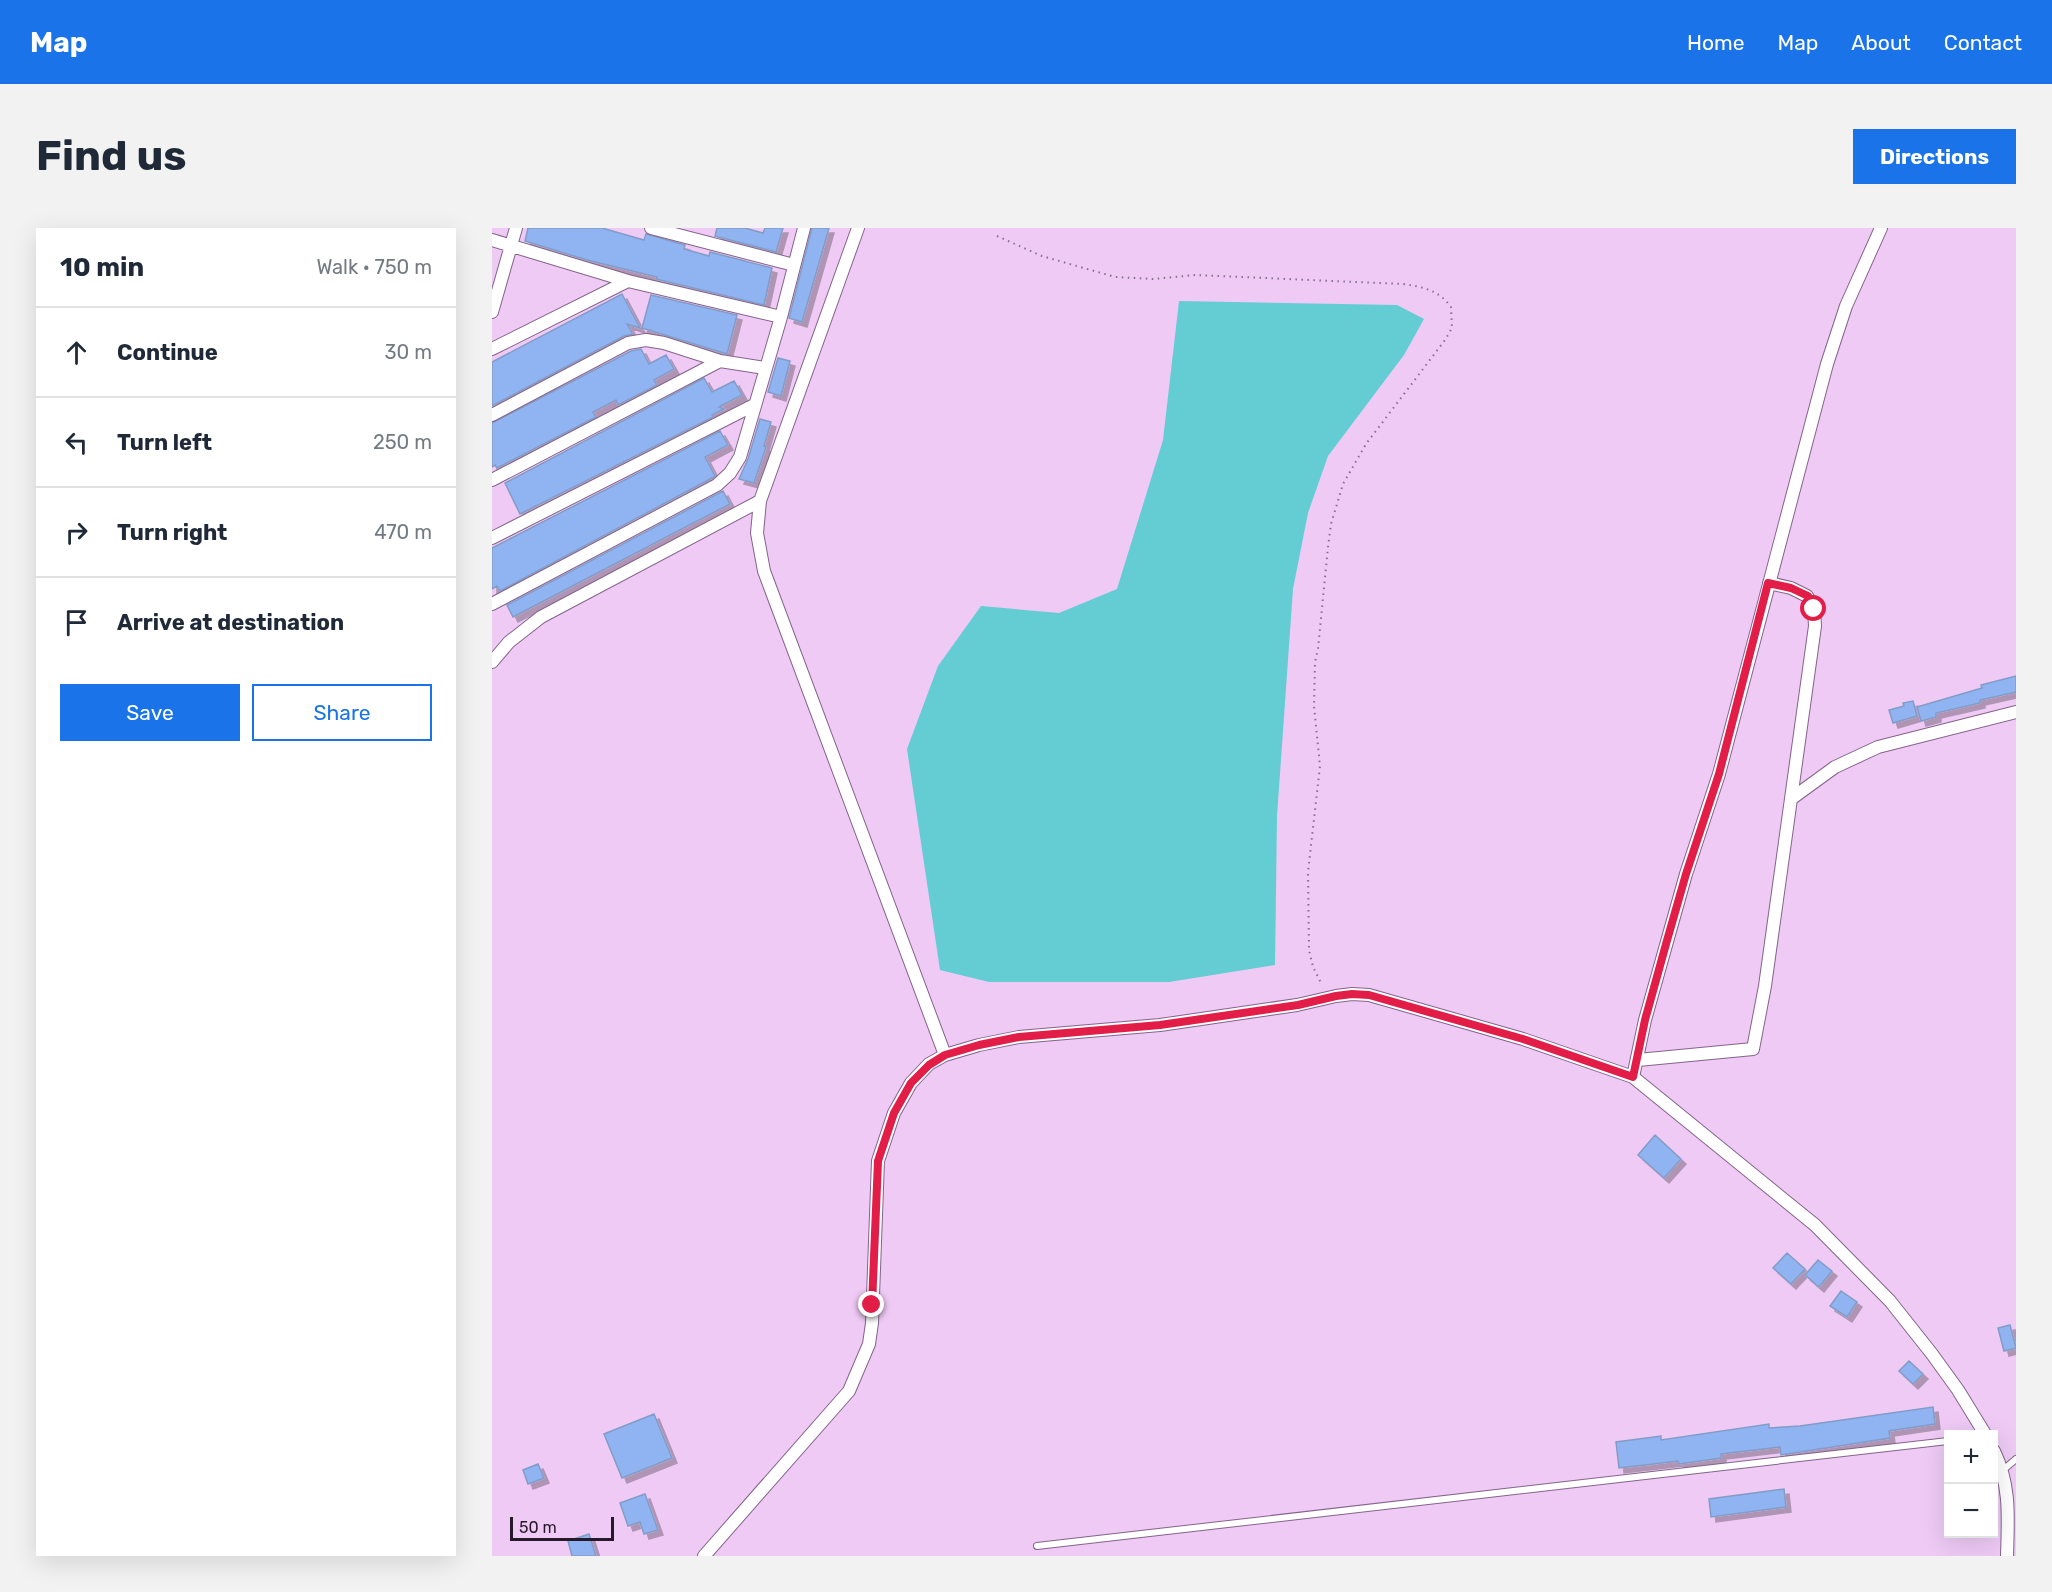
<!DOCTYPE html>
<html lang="en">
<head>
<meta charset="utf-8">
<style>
	body { margin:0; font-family:Rubik,sans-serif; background:#f2f2f3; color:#1f2937 }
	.controls { position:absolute; right:18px; bottom:18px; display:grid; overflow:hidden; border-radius:0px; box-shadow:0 6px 24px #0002 }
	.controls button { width:54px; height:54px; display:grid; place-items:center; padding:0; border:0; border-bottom:2px solid #e0e1e3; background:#fff; color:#1f2937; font:30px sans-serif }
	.scale { position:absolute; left:18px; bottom:15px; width:104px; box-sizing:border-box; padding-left:6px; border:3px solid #261929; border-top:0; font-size:16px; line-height:21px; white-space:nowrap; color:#261929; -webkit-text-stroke:4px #eecaf5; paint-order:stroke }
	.stop { position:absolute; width:18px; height:18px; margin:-14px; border:4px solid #e11d48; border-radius:50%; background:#fff }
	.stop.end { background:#e11d48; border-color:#fff; box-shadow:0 2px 6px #0008 }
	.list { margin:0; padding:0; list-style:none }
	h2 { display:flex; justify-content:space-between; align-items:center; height:78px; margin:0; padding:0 24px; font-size:26px }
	h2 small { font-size:20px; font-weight:400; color:#747a83 }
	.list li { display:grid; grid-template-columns:39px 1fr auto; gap:18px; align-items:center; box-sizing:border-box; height:90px; padding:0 24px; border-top:2px solid #e0e1e3 }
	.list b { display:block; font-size:22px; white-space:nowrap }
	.list em { font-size:20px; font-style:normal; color:#747a83 }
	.actions { display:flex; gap:12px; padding:18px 24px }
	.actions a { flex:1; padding:14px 0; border:2px solid #1a73e8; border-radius:0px; text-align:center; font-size:21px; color:#1a73e8 }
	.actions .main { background:#1a73e8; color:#fff }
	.icon { flex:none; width:33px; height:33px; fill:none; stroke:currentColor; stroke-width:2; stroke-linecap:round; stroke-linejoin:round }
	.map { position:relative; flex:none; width:1524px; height:1328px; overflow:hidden; border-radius:0px }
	header { display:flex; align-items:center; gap:36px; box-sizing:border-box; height:84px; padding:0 30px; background:#1a73e8; color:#fff }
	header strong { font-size:28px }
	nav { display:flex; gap:33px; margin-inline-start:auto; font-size:21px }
	.intro { display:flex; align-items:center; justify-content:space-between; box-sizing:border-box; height:144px; padding:0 36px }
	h1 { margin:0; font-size:42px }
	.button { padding:15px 27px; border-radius:0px; background:#1a73e8; color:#fff; font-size:21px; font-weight:700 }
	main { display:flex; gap:36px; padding:0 36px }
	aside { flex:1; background:#fff; border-radius:0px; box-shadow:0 6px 24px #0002 }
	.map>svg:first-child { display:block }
</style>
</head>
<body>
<header>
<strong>Map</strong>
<nav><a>Home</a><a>Map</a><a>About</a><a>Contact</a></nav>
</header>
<div class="intro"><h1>Find us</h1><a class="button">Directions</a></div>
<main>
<aside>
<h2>10 min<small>Walk · 750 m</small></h2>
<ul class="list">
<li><svg class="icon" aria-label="ahead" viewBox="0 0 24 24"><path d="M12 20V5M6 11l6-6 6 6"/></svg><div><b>Continue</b></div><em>30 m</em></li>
<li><svg class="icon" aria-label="left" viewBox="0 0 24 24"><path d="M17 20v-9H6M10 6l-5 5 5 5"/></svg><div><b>Turn left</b></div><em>250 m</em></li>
<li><svg class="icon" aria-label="right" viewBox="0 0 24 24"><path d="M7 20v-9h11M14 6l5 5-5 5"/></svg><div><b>Turn right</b></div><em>470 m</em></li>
<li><svg class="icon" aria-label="arrive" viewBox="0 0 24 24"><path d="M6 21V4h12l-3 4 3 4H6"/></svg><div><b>Arrive at destination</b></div></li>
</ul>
<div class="actions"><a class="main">Save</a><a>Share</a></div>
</aside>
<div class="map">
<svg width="1524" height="1328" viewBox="0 0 1524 1328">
	<defs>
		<filter id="shadow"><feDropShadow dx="5" dy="5" stdDeviation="0" flood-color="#0004"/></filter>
	</defs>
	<rect width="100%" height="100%" fill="#eecaf5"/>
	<path fill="#64ccd3" d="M 687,73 L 905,77 L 932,91 L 912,127 L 836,228 L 816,285 L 801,361 L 785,588 L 783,737 L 677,754 L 497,754 L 448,742 L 415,521 L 446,438 L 489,378 L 567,385 L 625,361 L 671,212 Z"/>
	<path fill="#90b4f1" stroke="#839cc7" stroke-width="1.5" filter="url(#shadow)" d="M 36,0 L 110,0 L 152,12 L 154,6 L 193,17 L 192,21 L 217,28 L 218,24 L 280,40 L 272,77 L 164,51 L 165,49 L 95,32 L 33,13 Z
		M 225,0 L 253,0 L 271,5 L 273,0 L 291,0 L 284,24 L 223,8 Z
		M 320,0 L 337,0 L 310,94 L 297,90 Z
		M 130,66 L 148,100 L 135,96 L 141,106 L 132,108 L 0,178 L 0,134 Z
		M 159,67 L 245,87 L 235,126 L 150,100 Z
		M 149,121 L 157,136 L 174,127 L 182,141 L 162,152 L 165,157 L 126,177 L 124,172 L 101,184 L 104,189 L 5,240 L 3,237 L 0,239 L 0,195 L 139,123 Z
		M 286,130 L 298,133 L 289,168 L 276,164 Z
		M 212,150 L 220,164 L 242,153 L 250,167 L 227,179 L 232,181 L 220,187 L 221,189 L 28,286 L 13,255 Z
		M 268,191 L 279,194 L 272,218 L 274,219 L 262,255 L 247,251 L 256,231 Z
		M 228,203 L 236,217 L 213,229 L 223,248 L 220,250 L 8,363 L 5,358 L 0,361 L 0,320 Z
		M 231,263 L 238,276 L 21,389 L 15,377 Z
		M 1524,448 L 1524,464 L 1488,472 L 1488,475 L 1444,485 L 1444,489 L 1429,493 L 1425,479 L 1490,460 L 1489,457 Z
		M 1421,473 L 1425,488 L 1401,495 L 1397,482 L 1412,478 L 1411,475 Z
		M 1163,907 L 1189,931 L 1172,950 L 1146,927 Z
		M 1295,1025 L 1313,1041 L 1299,1056 L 1281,1040 Z
		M 1326,1032 L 1340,1043 L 1327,1059 L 1313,1047 Z
		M 1349,1063 L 1365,1074 L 1355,1089 L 1338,1078 Z
		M 1518,1097 L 1524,1120 L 1512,1123 L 1506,1100 Z
		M 1417,1133 L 1431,1146 L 1421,1156 L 1407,1143 Z
		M 1441,1179 L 1443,1196 L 1397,1203 L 1398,1210 L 1289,1227 L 1288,1219 L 1229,1226 L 1229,1230 L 1187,1236 L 1186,1233 L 1127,1240 L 1124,1214 L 1169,1208 L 1169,1212 L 1277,1196 L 1277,1200 L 1308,1198 Z
		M 162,1186 L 180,1230 L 130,1250 L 112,1206 Z
		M 46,1236 L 52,1250 L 36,1256 L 31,1242 Z
		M 1292,1261 L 1294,1279 L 1219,1289 L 1217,1271 Z
		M 153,1266 L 166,1302 L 152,1306 L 148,1294 L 136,1298 L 128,1275 Z
		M 97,1306 L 104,1328 L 80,1328 L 76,1313 Z"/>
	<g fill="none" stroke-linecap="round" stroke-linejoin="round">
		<g stroke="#84648a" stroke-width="8">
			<path id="lane" d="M 1511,1242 L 1524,1231
				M 545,1318 L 1456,1213"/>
		</g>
		<g stroke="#84648a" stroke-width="14">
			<path id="street" d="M 159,0 L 302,37
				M 366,0 L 268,273 L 265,305 L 272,343 L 453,827
				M 0,12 L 136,53 L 289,89 L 248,229 L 238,245 L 225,257 L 0,376
				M 0,84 L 24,0
				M 289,89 L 312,0
				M 0,121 L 136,53
				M 0,187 L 136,115 L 154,112 L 172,115 L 228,133 L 273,140
				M 0,252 L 228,133
				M 0,310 L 262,177
				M 0,434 L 17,414 L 49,389 L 268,273
				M 1299,571 L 1343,539 L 1386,519 L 1524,484
				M 1146,832 L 1261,821 L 1273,758 L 1323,398 L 1322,381 L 1315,368 L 1299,360 L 1277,355
				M 1141,849 L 1153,792 L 1194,646 L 1227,546 L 1335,136 L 1354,78 L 1389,0
				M 1502,1223 C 1519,1258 1516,1290 1515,1328
				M 212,1328 L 357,1163 L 377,1116 L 380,1095 L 386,933 L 402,885 L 419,855 L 437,836 L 453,827 L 487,817 L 527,809 L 668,797 L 805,777 L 844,768 L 860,766 L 877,767 L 1031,811 L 1141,849 L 1323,997 L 1398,1073 L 1440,1126 L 1466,1162 L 1493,1206"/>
		</g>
		<path stroke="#876f8c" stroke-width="2" stroke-dasharray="1.5 4.5" stroke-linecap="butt" d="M 505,8 L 550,28 L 623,49 L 661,51 L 703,47 L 911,56 C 931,59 947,62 959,79 L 960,100 L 953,112 L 874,216 L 851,256 L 839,296 L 836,319 L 826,421 L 823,434 L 822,478 L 828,538 L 816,644 L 817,722 L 821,739 L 830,757"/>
		<use href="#lane" stroke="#fff" stroke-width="6"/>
		<use href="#street" stroke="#fff" stroke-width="12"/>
	</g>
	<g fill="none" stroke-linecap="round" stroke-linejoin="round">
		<path stroke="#e11d48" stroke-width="8" d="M 380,1077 L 386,933 L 402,885 L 419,855 L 437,837 L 453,827 L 487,817 L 527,809 L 668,797 L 806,777 L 844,768 L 860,766 L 877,767 L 1031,811 L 1141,849 L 1153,792 L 1174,716 L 1194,646 L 1227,546 L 1276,355 L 1299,360 L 1316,368 L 1322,381"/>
	</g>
</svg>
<div class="controls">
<button>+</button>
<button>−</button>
</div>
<div class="scale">50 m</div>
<div class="stop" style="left:1322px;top:381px"></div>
<div class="stop end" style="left:380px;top:1077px"></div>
</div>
</main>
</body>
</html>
